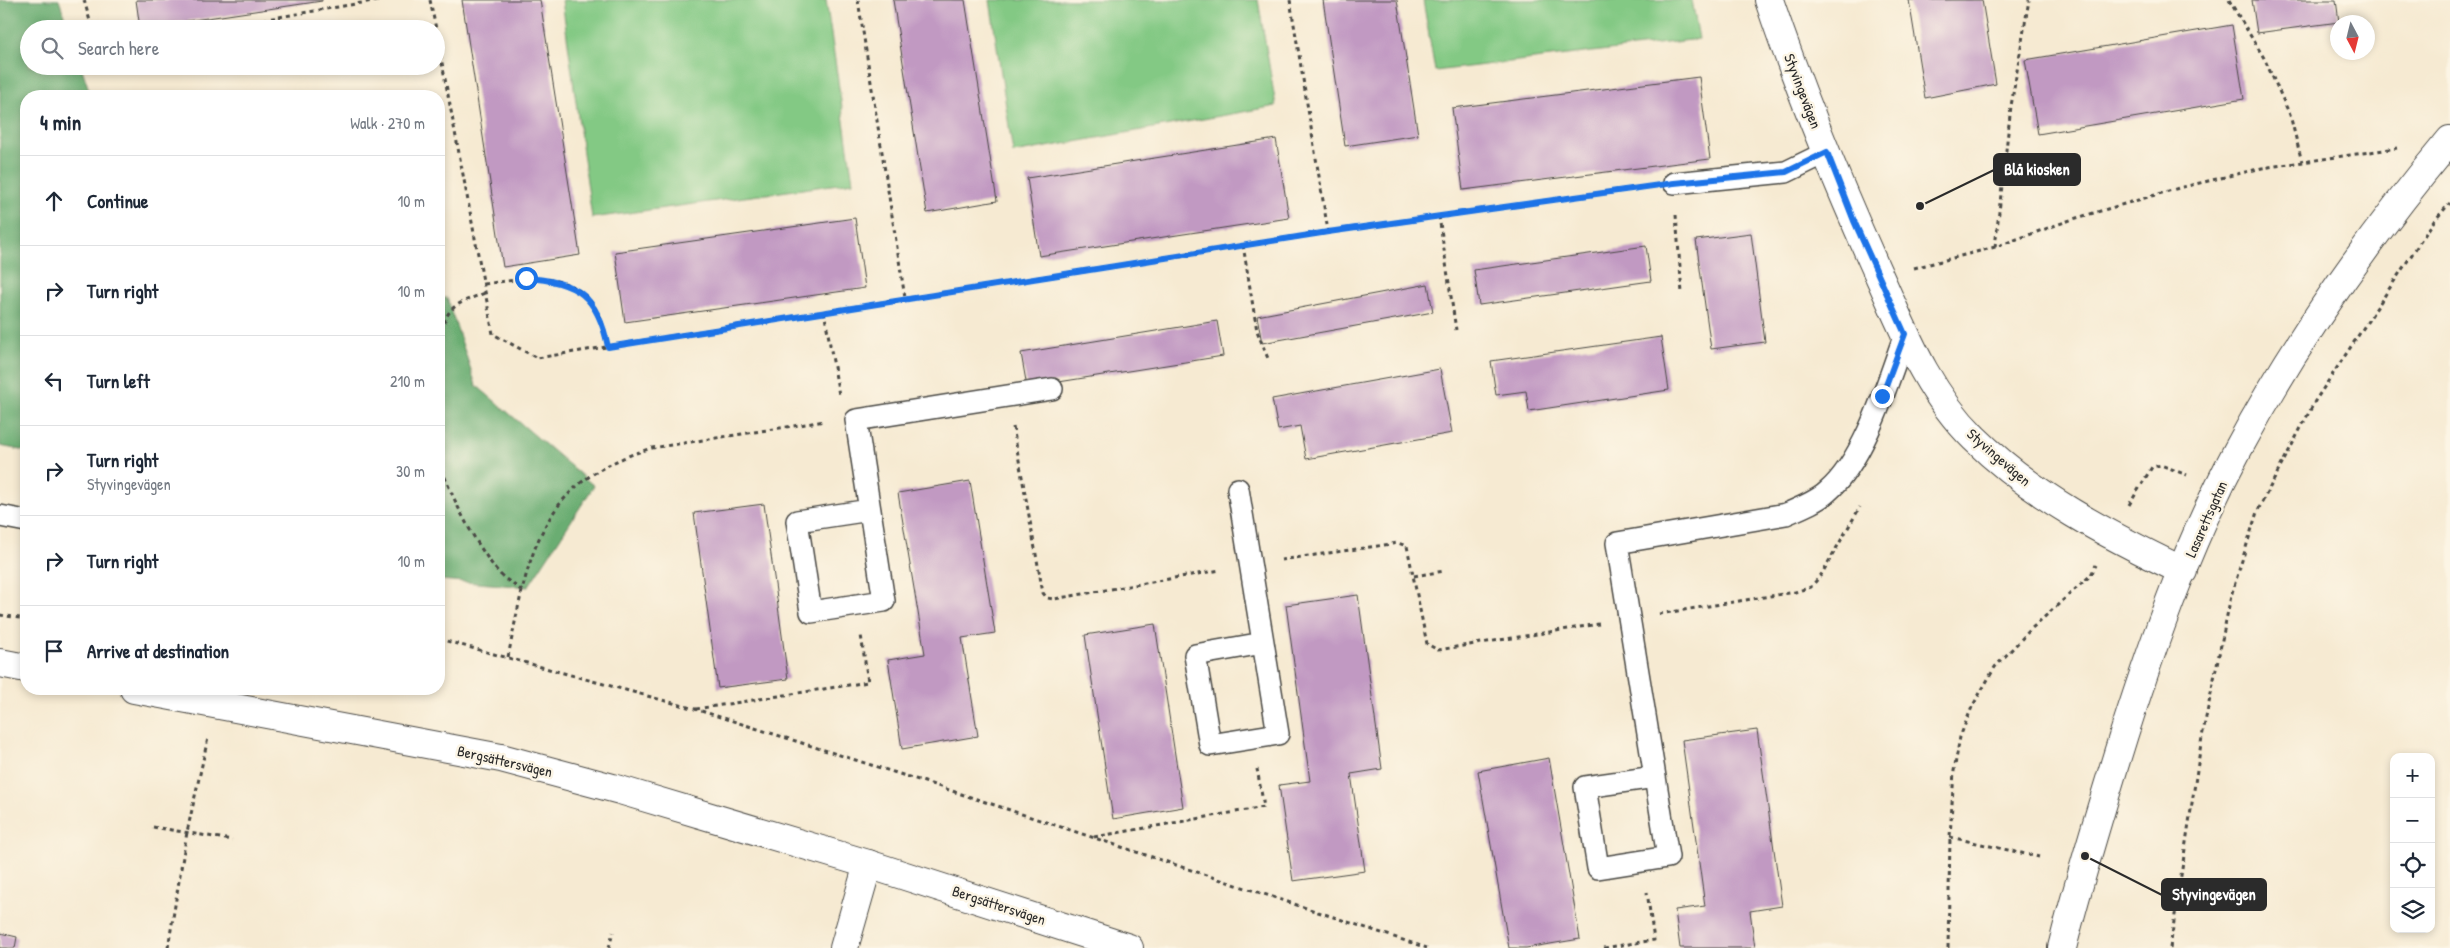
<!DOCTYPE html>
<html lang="en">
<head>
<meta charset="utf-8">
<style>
	body { margin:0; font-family:"Patrick Hand",sans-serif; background:#f6f6f7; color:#1f2937 }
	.controls { position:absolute; right:15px; bottom:15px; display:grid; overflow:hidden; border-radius:10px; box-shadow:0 2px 8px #0003 }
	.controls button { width:45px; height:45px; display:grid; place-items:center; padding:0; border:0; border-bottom:1px solid #e0e1e3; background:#fff; color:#1f2937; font:25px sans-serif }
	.compass { position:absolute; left:2330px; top:15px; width:45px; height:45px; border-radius:50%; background:#fff; box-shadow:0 2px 8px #0003; rotate:173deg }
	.stop { position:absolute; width:15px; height:15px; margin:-11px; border:4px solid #1a73e8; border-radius:50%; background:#fff }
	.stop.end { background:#1a73e8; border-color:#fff; box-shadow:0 1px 5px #0008 }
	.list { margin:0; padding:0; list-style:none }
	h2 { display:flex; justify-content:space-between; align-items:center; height:65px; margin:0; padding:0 20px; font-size:21px }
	h2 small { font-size:16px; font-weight:400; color:#747a83 }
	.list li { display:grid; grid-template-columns:32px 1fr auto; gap:15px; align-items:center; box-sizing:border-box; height:90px; padding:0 20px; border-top:1px solid #e0e1e3 }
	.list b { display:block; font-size:19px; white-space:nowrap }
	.list p { margin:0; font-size:16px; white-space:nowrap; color:#747a83 }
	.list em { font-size:16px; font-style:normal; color:#747a83 }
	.icon { flex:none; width:28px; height:28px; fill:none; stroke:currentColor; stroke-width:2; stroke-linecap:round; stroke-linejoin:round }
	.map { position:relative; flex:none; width:2450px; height:948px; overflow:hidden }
	.search { position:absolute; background:#fff; box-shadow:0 2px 8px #0003; left:20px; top:20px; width:425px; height:55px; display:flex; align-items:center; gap:12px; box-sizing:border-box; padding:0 18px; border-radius:28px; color:#747a83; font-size:19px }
	.panel { position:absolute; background:#fff; box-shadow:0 2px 8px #0003; left:20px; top:90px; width:425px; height:605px; border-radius:20px }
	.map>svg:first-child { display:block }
</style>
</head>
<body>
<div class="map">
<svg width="2450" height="948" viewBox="0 0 2450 948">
	<rect width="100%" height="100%" fill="#fcf5e5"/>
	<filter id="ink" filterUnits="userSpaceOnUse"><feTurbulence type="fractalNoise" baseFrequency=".02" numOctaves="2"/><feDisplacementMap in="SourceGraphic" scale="10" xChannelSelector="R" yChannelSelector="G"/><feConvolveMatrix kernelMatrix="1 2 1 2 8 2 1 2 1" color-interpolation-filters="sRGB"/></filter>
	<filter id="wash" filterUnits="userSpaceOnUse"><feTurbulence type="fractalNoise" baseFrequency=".0096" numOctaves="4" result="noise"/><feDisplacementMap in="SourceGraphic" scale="20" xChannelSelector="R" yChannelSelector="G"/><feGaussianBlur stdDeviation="1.12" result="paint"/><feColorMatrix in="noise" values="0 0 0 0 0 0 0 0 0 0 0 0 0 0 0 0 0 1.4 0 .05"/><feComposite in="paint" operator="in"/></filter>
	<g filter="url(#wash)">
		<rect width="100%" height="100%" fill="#f6ead2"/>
		<path fill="#83c984" stroke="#577a58" d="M 562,0 L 826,0 L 853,182 L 592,218 Z
			M 990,0 L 1258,0 L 1276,106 L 1013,153 Z
			M 1423,0 L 1692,0 L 1699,39 L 1435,71 Z"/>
		<path fill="#6aad72" stroke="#4a6c4e" d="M 0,0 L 59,0 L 69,29 L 29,29 L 29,66 L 81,66 L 91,96 L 26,96 L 26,451 L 0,446 Z
			M 439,298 L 447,298 L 476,385 L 594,486 L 528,587 L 439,580 Z"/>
		<g id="blocks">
			<path fill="#c199c2" d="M 136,0 L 322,0 L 322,1 L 140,28 Z
				M 462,0 L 540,0 L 580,255 L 503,267 Z
				M 893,0 L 965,0 L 997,201 L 927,213 Z
				M 1323,0 L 1397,0 L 1418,135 L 1345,146 Z
				M 1909,0 L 1982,0 L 1996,84 L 1925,98 Z
				M 2252,0 L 2336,0 L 2339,22 L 2257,33 Z
				M 2232,25 L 2244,99 L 2038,134 L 2025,60 Z
				M 1699,77 L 1710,159 L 1463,190 L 1452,108 Z
				M 1276,139 L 1289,218 L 1039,256 L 1027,178 Z
				M 855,218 L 865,288 L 625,322 L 615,252 Z
				M 1751,233 L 1765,342 L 1711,349 L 1696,240 Z
				M 1646,246 L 1651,281 L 1479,305 L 1474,270 Z
				M 1428,284 L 1433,312 L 1262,343 L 1257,316 Z
				M 1217,321 L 1223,356 L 1027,387 L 1021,353 Z
				M 1661,337 L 1669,390 L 1529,411 L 1526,391 L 1496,395 L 1491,361 Z
				M 1440,369 L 1452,433 L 1306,459 L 1300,426 L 1278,430 L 1272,399 Z
				M 970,481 L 995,633 L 962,638 L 978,736 L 902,749 L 888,660 L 925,654 L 898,493 Z
				M 764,504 L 788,679 L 718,688 L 694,513 Z
				M 1358,595 L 1382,769 L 1351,774 L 1365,871 L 1293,881 L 1279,785 L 1310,781 L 1286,605 Z
				M 1155,624 L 1183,807 L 1113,819 L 1085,635 Z
				M 1757,730 L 1782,906 L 1750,911 L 1755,948 L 1680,948 L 1675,910 L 1705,906 L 1682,740 Z
				M 1549,758 L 1580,939 L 1526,948 L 1509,948 L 1478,771 Z
				M 0,933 L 17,937 L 15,948 L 0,948 Z"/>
		</g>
	</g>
	<g filter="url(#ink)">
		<use href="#blocks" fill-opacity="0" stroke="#494844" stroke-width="1"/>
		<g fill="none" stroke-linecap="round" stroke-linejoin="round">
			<g stroke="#494844" stroke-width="24">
				<path id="service" d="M 1674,183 L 1786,172 L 1827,152
					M 1238,489 L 1278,734 L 1210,745 L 1195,655 L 1263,643
					M 870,510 L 797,521 L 811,612 L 884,601 L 856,420 L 1052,389
					M 0,516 L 26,521
					M 1655,777 L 1585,787 L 1598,868 L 1668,857 L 1617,543 L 1786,514 C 1800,508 1816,502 1827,492 C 1865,460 1888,381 1905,334"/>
			</g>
			<g stroke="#494844" stroke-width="30">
				<path id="minor" d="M 1769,0 C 1801,95 1840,189 1881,280 C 1906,336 1929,394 1974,438 C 2034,497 2108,535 2183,571
					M 844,948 L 868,864"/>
			</g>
			<g stroke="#494844" stroke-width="30">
				<path id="tertiary" d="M 0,663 L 26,668
					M 134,689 L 501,758 L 620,790 L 868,864 L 1129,948
					M 2062,948 C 2080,876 2102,805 2124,734 C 2155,637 2189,541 2237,451 C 2297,339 2369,237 2450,140"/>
			</g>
			<path stroke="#494844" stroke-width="3" stroke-dasharray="4 4" stroke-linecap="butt" d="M 84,0 L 90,21 L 97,29
				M 430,0 L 436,29
				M 858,0 L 905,298
				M 1290,0 L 1328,231
				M 2229,0 L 2264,58 L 2290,115 L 2302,162
				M 208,29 L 379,0
				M 436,31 L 493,334 L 537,358 L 1328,232 L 1645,187
				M 1676,215 L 1682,293
				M 1439,216 L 1456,330
				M 1243,245 L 1257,331 L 1269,361
				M 1995,247 L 2011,106 L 2029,0
				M 1914,268 L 1995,247 L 2073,219 L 2179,188 L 2262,168 L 2397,148
				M 484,284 C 548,275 593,270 608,347
				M 824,311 L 839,395
				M 439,338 C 447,305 456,304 485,293
				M 1013,427 L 1043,593 L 1047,598 L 1054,599 L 1220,570
				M 439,462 C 452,498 475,545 500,574 C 506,580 515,585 522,591
				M 2129,505 L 2152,467 L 2161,465 L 2187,475
				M 1281,560 L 1398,543 L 1407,546 L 1427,644 L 1438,650 L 1599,624
				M 1414,576 L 1444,571
				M 1659,614 L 1795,592 L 1811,587 L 1821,575 L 1860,507
				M 0,615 L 26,619
				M 439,639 L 695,709 L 931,784 L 1427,948
				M 508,657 C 529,554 538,481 652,448 L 825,421
				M 696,709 L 868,682 L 861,635
				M 153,827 L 232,840
				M 1094,837 L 1264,807 L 1257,769
				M 1950,837 L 2039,857
				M 168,948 L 187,832 L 208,738
				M 609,948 L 613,932
				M 1604,948 L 1654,940 L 1647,892
				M 1948,948 L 1950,837 L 1954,771 L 1960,737 L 1972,707 L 1995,667 L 2031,629 L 2091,575 L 2096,565
				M 2170,948 L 2202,737 L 2231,596 L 2257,512 L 2315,401 L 2434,221 L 2450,203"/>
			<use href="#service" stroke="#fff" stroke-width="21"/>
			<use href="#minor" stroke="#fff" stroke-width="28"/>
			<use href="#tertiary" stroke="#fff" stroke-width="28"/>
		</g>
	</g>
	<g fill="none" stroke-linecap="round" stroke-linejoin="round" filter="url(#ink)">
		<path stroke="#1a73e8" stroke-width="6" d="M 526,278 C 577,281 598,296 608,347 L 1328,232 L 1674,183 L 1786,172 L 1827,152 L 1854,221 L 1905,334 L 1882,396"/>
	</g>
	<g text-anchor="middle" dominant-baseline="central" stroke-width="5" stroke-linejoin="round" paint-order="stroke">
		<g font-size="15" fill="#2b2b2b" stroke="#fcf5e5">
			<text transform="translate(1803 91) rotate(69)">Styvingevägen</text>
			<text transform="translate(1999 457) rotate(41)">Styvingevägen</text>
			<text transform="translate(2206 519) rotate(-66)">Lasarettsgatan</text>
			<text transform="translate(505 761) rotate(13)">Bergsättersvägen</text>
			<text transform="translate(999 905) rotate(18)">Bergsättersvägen</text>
		</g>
	</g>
	<path fill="none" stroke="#2b2b2b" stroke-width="2" d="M1920 206L1994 170M2085 856L2162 895"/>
	<g fill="#2b2b2b" stroke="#fcf5e5" stroke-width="2">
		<circle cx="1920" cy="206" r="5"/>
		<circle cx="2085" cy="856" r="5"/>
	</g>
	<g fill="#2b2b2b" stroke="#2b2b2b" stroke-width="2">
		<rect x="1994" y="154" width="86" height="31" rx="5"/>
		<rect x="2162" y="879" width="104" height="31" rx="5"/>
	</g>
	<g font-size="16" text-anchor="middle" font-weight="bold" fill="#fff">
		<text x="2037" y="175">Blå kiosken</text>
		<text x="2214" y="900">Styvingevägen</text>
	</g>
</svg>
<div class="controls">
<button>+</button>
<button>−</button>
<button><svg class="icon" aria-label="locate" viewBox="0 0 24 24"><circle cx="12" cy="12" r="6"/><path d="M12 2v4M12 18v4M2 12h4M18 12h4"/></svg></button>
<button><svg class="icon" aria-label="layers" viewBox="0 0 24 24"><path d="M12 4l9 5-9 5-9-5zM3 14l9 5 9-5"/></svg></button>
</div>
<svg class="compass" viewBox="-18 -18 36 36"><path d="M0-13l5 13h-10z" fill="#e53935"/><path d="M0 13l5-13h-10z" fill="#747a83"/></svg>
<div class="stop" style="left:526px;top:278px"></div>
<div class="stop end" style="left:1882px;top:396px"></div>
<div class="search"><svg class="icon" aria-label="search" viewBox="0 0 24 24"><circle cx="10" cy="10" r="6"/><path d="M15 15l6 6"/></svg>Search here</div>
<section class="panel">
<h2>4 min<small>Walk · 270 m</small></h2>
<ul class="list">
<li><svg class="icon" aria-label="ahead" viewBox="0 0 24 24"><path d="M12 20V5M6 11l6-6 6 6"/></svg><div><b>Continue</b></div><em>10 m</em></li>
<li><svg class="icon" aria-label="right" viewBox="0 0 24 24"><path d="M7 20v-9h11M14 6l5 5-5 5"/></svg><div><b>Turn right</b></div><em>10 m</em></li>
<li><svg class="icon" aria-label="left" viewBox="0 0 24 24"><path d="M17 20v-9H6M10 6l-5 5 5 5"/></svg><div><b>Turn left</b></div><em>210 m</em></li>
<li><svg class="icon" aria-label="right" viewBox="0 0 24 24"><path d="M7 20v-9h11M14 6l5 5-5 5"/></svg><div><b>Turn right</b><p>Styvingevägen</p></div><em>30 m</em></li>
<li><svg class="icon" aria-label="right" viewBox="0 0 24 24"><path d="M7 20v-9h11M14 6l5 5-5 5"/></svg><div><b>Turn right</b></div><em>10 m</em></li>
<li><svg class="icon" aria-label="arrive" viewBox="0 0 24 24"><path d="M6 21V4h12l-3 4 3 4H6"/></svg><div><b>Arrive at destination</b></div></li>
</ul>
</section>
</div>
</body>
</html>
